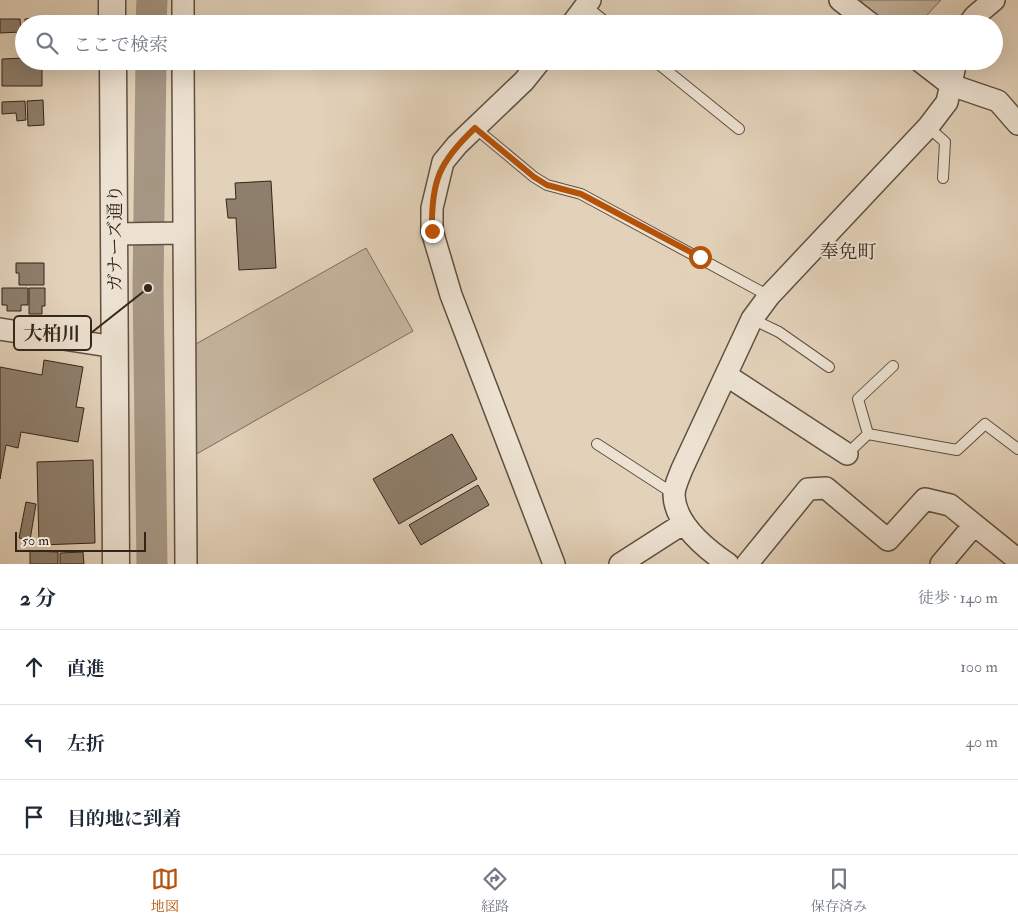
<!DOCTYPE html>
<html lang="ja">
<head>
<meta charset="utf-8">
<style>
	body { margin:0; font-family:"IM FELL Double Pica","Noto Serif JP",serif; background:#f6f6f7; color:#1f2937 }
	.scale { position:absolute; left:15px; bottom:12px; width:131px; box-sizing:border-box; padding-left:5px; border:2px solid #31251a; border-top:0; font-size:14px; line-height:18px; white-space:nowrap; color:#31251a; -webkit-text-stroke:4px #ede2d2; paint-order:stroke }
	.stop { position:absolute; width:15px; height:15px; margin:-11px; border:4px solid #b45309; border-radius:50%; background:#fff }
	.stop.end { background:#b45309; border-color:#fff; box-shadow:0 1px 5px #0008 }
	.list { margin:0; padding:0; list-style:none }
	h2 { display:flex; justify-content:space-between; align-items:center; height:65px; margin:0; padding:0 20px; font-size:21px }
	h2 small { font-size:16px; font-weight:400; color:#747a83 }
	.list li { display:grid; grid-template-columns:32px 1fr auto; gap:15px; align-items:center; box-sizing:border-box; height:75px; padding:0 20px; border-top:1px solid #e0e1e3 }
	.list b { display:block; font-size:19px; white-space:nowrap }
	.list em { font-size:16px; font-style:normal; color:#747a83 }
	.icon { flex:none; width:28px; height:28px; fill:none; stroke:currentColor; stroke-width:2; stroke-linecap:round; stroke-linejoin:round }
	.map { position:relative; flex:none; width:1018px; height:564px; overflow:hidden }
	.search { position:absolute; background:#fff; box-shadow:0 5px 20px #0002; left:15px; right:15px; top:15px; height:55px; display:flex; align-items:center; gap:12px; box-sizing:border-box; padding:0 18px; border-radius:28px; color:#747a83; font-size:19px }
	.sheet { height:290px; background:#fff }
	nav { display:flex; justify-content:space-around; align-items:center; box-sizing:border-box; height:70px; border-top:1px solid #e0e1e3; background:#fff; font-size:14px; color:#747a83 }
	nav a { display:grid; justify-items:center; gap:2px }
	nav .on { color:#b45309 }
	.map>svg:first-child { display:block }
</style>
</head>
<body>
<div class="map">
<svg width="1018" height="564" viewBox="0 0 1018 564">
	<rect width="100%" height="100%" fill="#e3d2ba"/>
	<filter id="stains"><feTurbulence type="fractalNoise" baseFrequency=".004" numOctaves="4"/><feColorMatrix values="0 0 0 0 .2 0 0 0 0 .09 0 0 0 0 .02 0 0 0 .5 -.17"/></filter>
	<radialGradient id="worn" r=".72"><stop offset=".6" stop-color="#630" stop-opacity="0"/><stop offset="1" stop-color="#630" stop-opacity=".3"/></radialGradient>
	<path fill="#c5b59f" stroke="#7b6d5c" d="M 861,0 L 941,0 L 925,17 L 869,17 Z
		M 366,248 L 413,331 L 193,456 L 187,349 Z"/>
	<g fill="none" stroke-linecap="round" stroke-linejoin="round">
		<path stroke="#a69784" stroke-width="31" d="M 151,24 L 152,0
			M 151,61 L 148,288 L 152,564"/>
	</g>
	<path fill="#8e7f6d" stroke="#31251a" d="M 40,18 L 40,24 L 25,24 L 25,19 Z
		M 0,19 L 20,19 L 21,32 L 0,33 Z
		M 24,58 L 24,61 L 42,61 L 42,86 L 2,86 L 2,59 Z
		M 43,100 L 44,125 L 28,126 L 27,101 Z
		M 25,101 L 26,120 L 17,121 L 16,113 L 2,114 L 2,102 Z
		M 271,181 L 276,268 L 239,270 L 236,218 L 228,218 L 226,199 L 236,199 L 235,183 Z
		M 16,263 L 44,263 L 44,285 L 19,285 L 19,273 L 16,273 Z
		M 2,288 L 28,288 L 28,305 L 21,305 L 21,311 L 7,311 L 7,305 L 2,305 Z
		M 29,288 L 45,288 L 45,306 L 42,306 L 42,314 L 29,314 Z
		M 44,360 L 83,367 L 76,407 L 84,408 L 78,442 L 21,432 L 18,448 L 6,445 L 0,479 L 0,367 L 42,375 Z
		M 452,434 L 477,479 L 399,524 L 373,479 Z
		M 93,460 L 95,543 L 39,545 L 37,462 Z
		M 478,485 L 489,505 L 421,545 L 409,525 Z
		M 26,502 L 36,504 L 30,540 L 19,538 Z
		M 30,551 L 58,552 L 58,564 L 30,564 Z
		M 83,552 L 84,564 L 60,564 L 60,553 Z"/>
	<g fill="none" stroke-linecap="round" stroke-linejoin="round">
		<g stroke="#5e5042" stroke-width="12">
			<path id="service" d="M 586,6 L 608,24
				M 655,61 L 739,129
				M 928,127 L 945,142 L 943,178
				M 475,128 L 534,177 L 547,185 L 581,194 L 769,296
				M 752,319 L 779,332 L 829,367
				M 868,434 L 858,399 L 893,366
				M 597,444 L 674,494
				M 847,454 L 868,434 L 957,450 L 985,424 L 1018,449"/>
		</g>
		<g stroke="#5e5042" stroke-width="24">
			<path id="minor" d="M 183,0 L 183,24
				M 840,0 L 871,24
				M 572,24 L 590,0
				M 969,24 L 975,16 L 994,0
				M 183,61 L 186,564
				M 540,61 L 524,81 L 457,145 L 443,162 L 432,208 L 432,231 L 451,295 L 554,564
				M 920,61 L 951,85 L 998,101 L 1018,124
				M 115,234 L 184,233
				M 0,329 L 115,347
				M 726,375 L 847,454
				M 620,564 L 684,523
				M 728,564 C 706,549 675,524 674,495 C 674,487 679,477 682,469 L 752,319 L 769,296 L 928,127 L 947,102 L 956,61
				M 747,564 L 808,489 L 826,488 L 888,540 L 925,499 L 950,505 L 1018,560
				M 941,564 L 974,525"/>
		</g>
		<g stroke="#5e5042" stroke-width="29">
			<path id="tertiary" d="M 112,0 L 112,24
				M 113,61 L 116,564"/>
		</g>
		<use href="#service" stroke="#ede2d2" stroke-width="10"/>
		<use href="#minor" stroke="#ede2d2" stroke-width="21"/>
		<use href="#tertiary" stroke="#ede2d2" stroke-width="26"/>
	</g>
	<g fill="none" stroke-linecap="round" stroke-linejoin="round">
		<path stroke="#b45309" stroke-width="6" d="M 432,231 C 431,181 439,162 475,128 L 534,177 L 547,185 L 581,194 L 700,257"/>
	</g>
	<g text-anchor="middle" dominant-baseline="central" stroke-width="4" stroke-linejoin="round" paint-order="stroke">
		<g font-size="18" fill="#31251a" stroke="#ede2d2">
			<text transform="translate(115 238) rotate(-90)">ガナーズ通り</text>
		</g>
		<g font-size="19" fill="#31251a" stroke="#ede2d2">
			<text x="848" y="252">奉免町</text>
		</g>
	</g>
	<path fill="none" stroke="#31251a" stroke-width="2" d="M148 288L91 333"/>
	<circle fill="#31251a" stroke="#ede2d2" stroke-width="2" cx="148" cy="288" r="5"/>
	<rect fill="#ede2d2" stroke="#31251a" stroke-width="2" x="14" y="316" width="77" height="34" rx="5"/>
	<g font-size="19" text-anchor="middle" font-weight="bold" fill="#31251a">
		<text x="52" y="340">大柏川</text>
	</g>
	<rect width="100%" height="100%" filter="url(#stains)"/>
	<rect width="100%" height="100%" fill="url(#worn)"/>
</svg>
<div class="scale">50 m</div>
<div class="stop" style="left:700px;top:257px"></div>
<div class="stop end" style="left:432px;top:231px"></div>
<div class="search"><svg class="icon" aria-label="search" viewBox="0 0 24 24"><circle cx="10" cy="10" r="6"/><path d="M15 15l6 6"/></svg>ここで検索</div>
</div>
<section class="sheet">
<h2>2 分<small>徒歩 · 140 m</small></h2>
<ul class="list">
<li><svg class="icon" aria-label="ahead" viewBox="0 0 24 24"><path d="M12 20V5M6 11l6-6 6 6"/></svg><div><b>直進</b></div><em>100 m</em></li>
<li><svg class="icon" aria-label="left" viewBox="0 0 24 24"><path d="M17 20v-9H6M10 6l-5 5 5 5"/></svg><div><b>左折</b></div><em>40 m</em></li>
<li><svg class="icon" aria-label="arrive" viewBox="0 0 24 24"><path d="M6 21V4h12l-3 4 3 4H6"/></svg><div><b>目的地に到着</b></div></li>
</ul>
</section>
<nav>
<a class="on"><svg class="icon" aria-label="map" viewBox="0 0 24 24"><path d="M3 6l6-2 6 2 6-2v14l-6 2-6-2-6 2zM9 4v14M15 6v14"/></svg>地図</a>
<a><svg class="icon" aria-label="directions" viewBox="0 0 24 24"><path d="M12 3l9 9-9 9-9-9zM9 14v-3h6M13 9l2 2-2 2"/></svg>経路</a>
<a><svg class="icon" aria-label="saved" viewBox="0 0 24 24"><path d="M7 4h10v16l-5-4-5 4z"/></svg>保存済み</a>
</nav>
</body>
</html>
